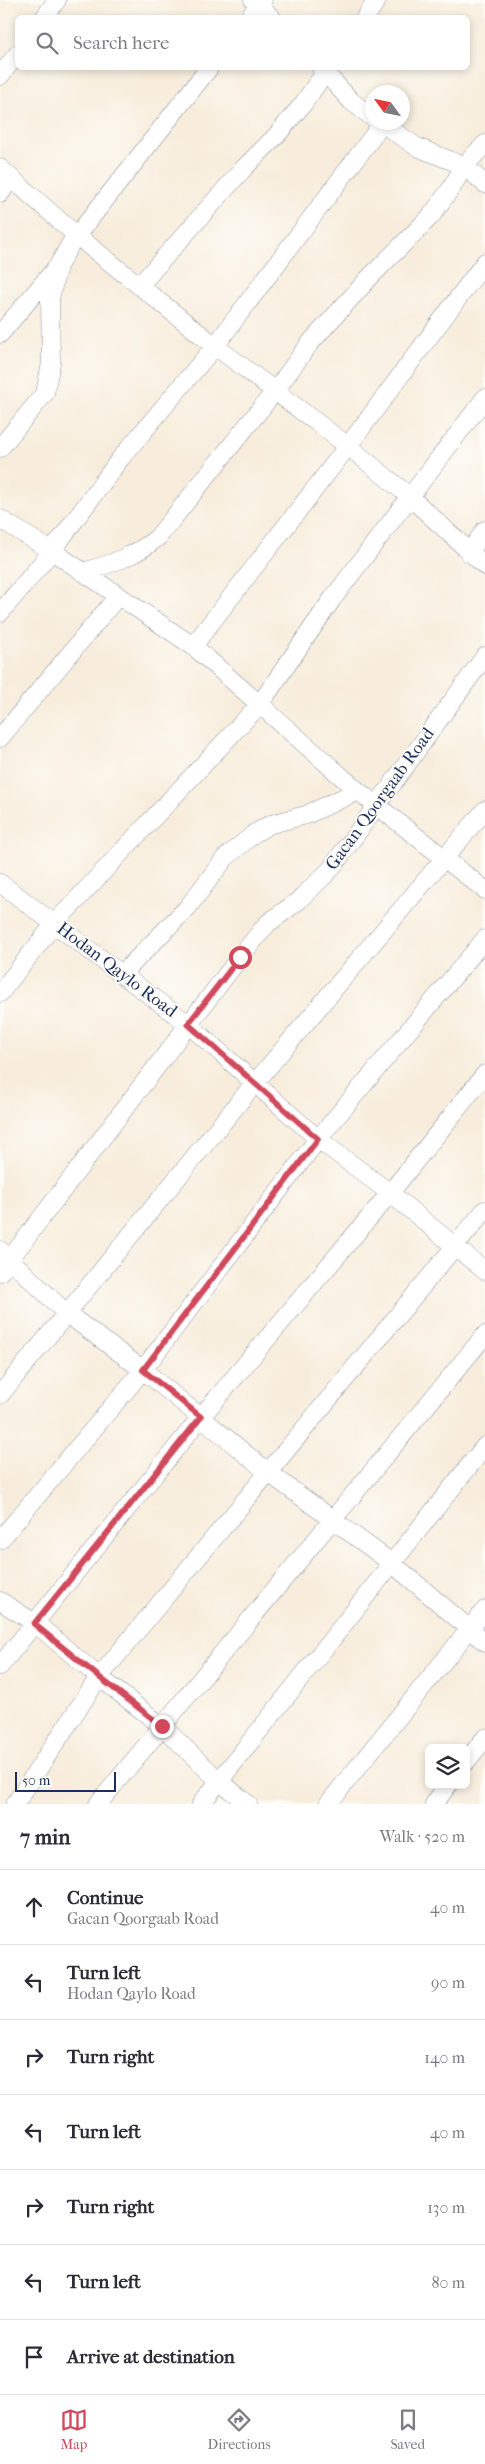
<!DOCTYPE html>
<html lang="en">
<head>
<meta charset="utf-8">
<style>
	body { margin:0; font-family:"IM FELL French Canon",serif; background:#f2f2f3; color:#2b2b33 }
	.controls { position:absolute; right:15px; bottom:15px; display:grid; overflow:hidden; border-radius:8px; box-shadow:0 2px 8px #0003 }
	.controls button { width:45px; height:45px; display:grid; place-items:center; padding:0; border:0; border-bottom:1px solid #e1e1e2; background:#fff; color:#2b2b33; font:25px sans-serif }
	.compass { position:absolute; left:365px; top:85px; width:45px; height:45px; border-radius:50%; background:#fff; box-shadow:0 2px 8px #0003; rotate:303deg }
	.scale { position:absolute; left:15px; bottom:12px; width:101px; box-sizing:border-box; padding-left:5px; border:2px solid #1b2f5e; border-top:0; font-size:14px; line-height:18px; white-space:nowrap; color:#1b2f5e; -webkit-text-stroke:4px #fdfcf7; paint-order:stroke }
	.stop { position:absolute; width:15px; height:15px; margin:-11px; border:4px solid #d1495b; border-radius:50%; background:#fff }
	.stop.end { background:#d1495b; border-color:#fff; box-shadow:0 1px 5px #0008 }
	.list { margin:0; padding:0; list-style:none }
	h2 { display:flex; justify-content:space-between; align-items:center; height:65px; margin:0; padding:0 20px; font-size:21px }
	h2 small { font-size:16px; font-weight:400; color:#7c7c81 }
	.list li { display:grid; grid-template-columns:32px 1fr auto; gap:15px; align-items:center; box-sizing:border-box; height:75px; padding:0 20px; border-top:1px solid #e1e1e2 }
	.list b { display:block; font-size:19px; white-space:nowrap }
	.list p { margin:0; font-size:16px; white-space:nowrap; color:#7c7c81 }
	.list em { font-size:16px; font-style:normal; color:#7c7c81 }
	.icon { flex:none; width:28px; height:28px; fill:none; stroke:currentColor; stroke-width:2; stroke-linecap:round; stroke-linejoin:round }
	.map { position:relative; flex:none; width:485px; height:1804px; overflow:hidden }
	.search { position:absolute; background:#fff; box-shadow:0 2px 8px #0003; left:15px; right:15px; top:15px; height:55px; display:flex; align-items:center; gap:12px; box-sizing:border-box; padding:0 18px; border-radius:8px; color:#7c7c81; font-size:19px }
	.sheet { height:590px; background:#fff }
	nav { display:flex; justify-content:space-around; align-items:center; box-sizing:border-box; height:70px; border-top:1px solid #e1e1e2; background:#fff; font-size:14px; color:#7c7c81 }
	nav a { display:grid; justify-items:center; gap:2px }
	nav .on { color:#d1495b }
	.map>svg:first-child { display:block }
</style>
</head>
<body>
<div class="map">
<svg width="485" height="1804" viewBox="0 0 485 1804">
	<rect width="100%" height="100%" fill="#fdfcf7"/>
	<filter id="ink" filterUnits="userSpaceOnUse"><feTurbulence type="fractalNoise" baseFrequency=".02" numOctaves="2"/><feDisplacementMap in="SourceGraphic" scale="10" xChannelSelector="R" yChannelSelector="G"/><feConvolveMatrix kernelMatrix="1 2 1 2 8 2 1 2 1" color-interpolation-filters="sRGB"/></filter>
	<filter id="wash" filterUnits="userSpaceOnUse"><feTurbulence type="fractalNoise" baseFrequency=".0096" numOctaves="4" result="noise"/><feDisplacementMap in="SourceGraphic" scale="20" xChannelSelector="R" yChannelSelector="G"/><feGaussianBlur stdDeviation="1.12" result="paint"/><feColorMatrix in="noise" values="0 0 0 0 0 0 0 0 0 0 0 0 0 0 0 0 0 1.4 0 .05"/><feComposite in="paint" operator="in"/></filter>
	<g filter="url(#wash)">
		<rect width="100%" height="100%" fill="#f8eddc"/>
	</g>
	<g filter="url(#ink)">
		<g fill="none" stroke-linecap="round" stroke-linejoin="round">
			<g stroke="#8a8e9d" stroke-width="19">
				<path id="minor" d="M 253,0 L 272,18
					M 44,18 L 57,0
					M 249,18 L 263,0
					M 365,18 L 377,0
					M 321,68 L 351,101 L 372,117
					M 0,76 L 18,53
					M 380,122 L 417,147 L 464,166 L 485,184
					M 0,168 L 77,236 L 215,346 L 348,446 L 409,496 L 485,566
					M 0,194 L 11,178
					M 139,286 L 244,168 L 276,136 L 303,104 L 328,68
					M 0,334 L 56,268
					M 0,448 L 45,393 L 51,363 L 50,298 L 58,266 L 71,243 L 209,68
					M 0,519 L 52,551 L 193,646 L 358,791 L 485,890
					M 469,553 L 485,530
					M 83,572 C 111,564 136,556 158,537 L 275,391 L 310,343 L 370,277 L 431,216 L 452,187 L 464,166 L 485,144
					M 0,613 L 52,551 L 120,459 L 215,346 L 382,124
					M 193,646 L 348,446 L 485,262
					M 0,738 L 118,596
					M 0,883 L 188,1024 L 318,1139 L 390,1193 L 485,1271
					M 122,974 L 188,907 L 225,858 L 255,833 L 271,824 L 306,815 L 358,791
					M 0,993 L 55,923 L 260,704 L 333,598 L 485,398
					M 0,1250 L 66,1313 L 143,1370 L 269,1473 L 393,1564 L 485,1642
					M 0,1272 L 240,957 L 267,924 L 298,901 L 330,870 L 485,656
					M 0,1395 L 254,1084 L 485,810
					M 0,1540 L 143,1370 L 318,1139 L 485,939
					M 0,1601 L 35,1623 L 99,1677 L 162,1726 L 219,1781 L 248,1804
					M 0,1666 L 201,1417 L 390,1193 L 485,1074
					M 466,1762 L 485,1738
					M 15,1804 L 99,1677 L 485,1210
					M 98,1804 L 485,1335
					M 201,1804 L 485,1446
					M 328,1804 L 485,1610
					M 434,1804 L 448,1785"/>
			</g>
			<use href="#minor" stroke="#fff" stroke-width="18"/>
		</g>
	</g>
	<g fill="none" stroke-linecap="round" stroke-linejoin="round" filter="url(#ink)">
		<path stroke="#d1495b" stroke-width="6" d="M 162,1726 L 99,1677 L 34,1624 L 201,1417 L 143,1370 L 318,1139 L 188,1024 L 240,957"/>
	</g>
	<g text-anchor="middle" dominant-baseline="central" stroke-width="4" stroke-linejoin="round" paint-order="stroke">
		<g font-size="18" fill="#1b2f5e" stroke="#fdfcf7">
			<text transform="translate(380 799) rotate(-54)">Gacan Qoorgaab Road</text>
			<text transform="translate(117 970) rotate(37)">Hodan Qaylo Road</text>
		</g>
	</g>
</svg>
<div class="controls">
<button><svg class="icon" aria-label="layers" viewBox="0 0 24 24"><path d="M12 4l9 5-9 5-9-5zM3 14l9 5 9-5"/></svg></button>
</div>
<svg class="compass" viewBox="-18 -18 36 36"><path d="M0-13l5 13h-10z" fill="#e53935"/><path d="M0 13l5-13h-10z" fill="#7c7c81"/></svg>
<div class="scale">50 m</div>
<div class="stop" style="left:240px;top:957px"></div>
<div class="stop end" style="left:162px;top:1726px"></div>
<div class="search"><svg class="icon" aria-label="search" viewBox="0 0 24 24"><circle cx="10" cy="10" r="6"/><path d="M15 15l6 6"/></svg>Search here</div>
</div>
<section class="sheet">
<h2>7 min<small>Walk · 520 m</small></h2>
<ul class="list">
<li><svg class="icon" aria-label="ahead" viewBox="0 0 24 24"><path d="M12 20V5M6 11l6-6 6 6"/></svg><div><b>Continue</b><p>Gacan Qoorgaab Road</p></div><em>40 m</em></li>
<li><svg class="icon" aria-label="left" viewBox="0 0 24 24"><path d="M17 20v-9H6M10 6l-5 5 5 5"/></svg><div><b>Turn left</b><p>Hodan Qaylo Road</p></div><em>90 m</em></li>
<li><svg class="icon" aria-label="right" viewBox="0 0 24 24"><path d="M7 20v-9h11M14 6l5 5-5 5"/></svg><div><b>Turn right</b></div><em>140 m</em></li>
<li><svg class="icon" aria-label="left" viewBox="0 0 24 24"><path d="M17 20v-9H6M10 6l-5 5 5 5"/></svg><div><b>Turn left</b></div><em>40 m</em></li>
<li><svg class="icon" aria-label="right" viewBox="0 0 24 24"><path d="M7 20v-9h11M14 6l5 5-5 5"/></svg><div><b>Turn right</b></div><em>130 m</em></li>
<li><svg class="icon" aria-label="left" viewBox="0 0 24 24"><path d="M17 20v-9H6M10 6l-5 5 5 5"/></svg><div><b>Turn left</b></div><em>80 m</em></li>
<li><svg class="icon" aria-label="arrive" viewBox="0 0 24 24"><path d="M6 21V4h12l-3 4 3 4H6"/></svg><div><b>Arrive at destination</b></div></li>
</ul>
</section>
<nav>
<a class="on"><svg class="icon" aria-label="map" viewBox="0 0 24 24"><path d="M3 6l6-2 6 2 6-2v14l-6 2-6-2-6 2zM9 4v14M15 6v14"/></svg>Map</a>
<a><svg class="icon" aria-label="directions" viewBox="0 0 24 24"><path d="M12 3l9 9-9 9-9-9zM9 14v-3h6M13 9l2 2-2 2"/></svg>Directions</a>
<a><svg class="icon" aria-label="saved" viewBox="0 0 24 24"><path d="M7 4h10v16l-5-4-5 4z"/></svg>Saved</a>
</nav>
</body>
</html>
